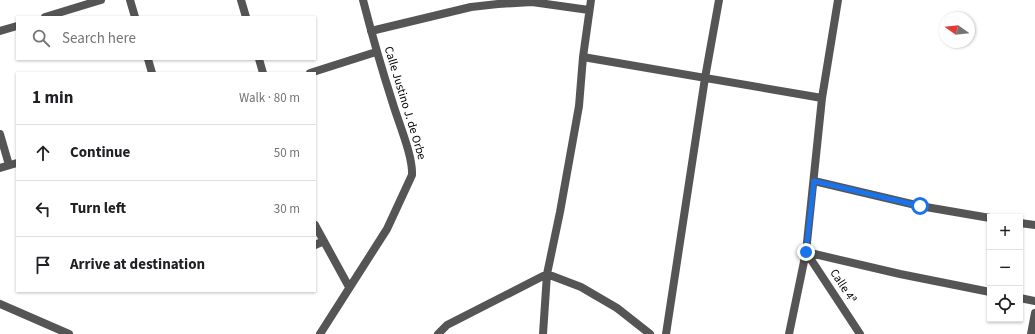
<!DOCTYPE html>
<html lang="en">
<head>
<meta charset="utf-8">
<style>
	body { margin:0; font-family:"Source Sans 3",sans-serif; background:#f6f6f6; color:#202124 }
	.controls { position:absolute; right:12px; bottom:12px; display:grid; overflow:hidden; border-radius:0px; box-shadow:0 1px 3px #0004 }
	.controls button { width:36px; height:36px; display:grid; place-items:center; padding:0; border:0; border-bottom:1px solid #e0e0e0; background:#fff; color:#202124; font:20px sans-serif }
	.compass { position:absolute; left:939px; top:12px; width:36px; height:36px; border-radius:50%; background:#fff; box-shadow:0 1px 3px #0004; rotate:285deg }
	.stop { position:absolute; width:12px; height:12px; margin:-9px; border:3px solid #1a73e8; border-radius:50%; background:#fff }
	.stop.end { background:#1a73e8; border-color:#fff; box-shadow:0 1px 4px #0008 }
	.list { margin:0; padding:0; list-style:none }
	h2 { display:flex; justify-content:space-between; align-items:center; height:52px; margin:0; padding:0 16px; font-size:17px }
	h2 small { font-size:13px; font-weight:400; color:#757577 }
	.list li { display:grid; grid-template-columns:26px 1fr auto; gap:12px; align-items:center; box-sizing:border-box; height:56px; padding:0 16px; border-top:1px solid #e0e0e0 }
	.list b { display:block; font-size:15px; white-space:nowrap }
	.list em { font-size:13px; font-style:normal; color:#757577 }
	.icon { flex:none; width:22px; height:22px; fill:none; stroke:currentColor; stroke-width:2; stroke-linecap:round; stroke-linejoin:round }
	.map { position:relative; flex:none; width:1035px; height:334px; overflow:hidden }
	.search { position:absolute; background:#fff; box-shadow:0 1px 3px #0004; left:16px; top:16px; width:300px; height:44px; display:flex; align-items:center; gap:10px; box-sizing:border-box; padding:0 14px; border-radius:0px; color:#757577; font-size:15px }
	.panel { position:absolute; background:#fff; box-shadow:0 1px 3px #0004; left:16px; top:72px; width:300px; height:220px; border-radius:0px }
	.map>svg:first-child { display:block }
</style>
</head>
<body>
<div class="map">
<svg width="1035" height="334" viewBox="0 0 1035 334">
	<rect width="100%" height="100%" fill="#fff"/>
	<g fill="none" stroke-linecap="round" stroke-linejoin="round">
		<path stroke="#555" stroke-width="8" d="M 130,0 L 135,17
			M 241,0 L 246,17
			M 45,17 L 101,0
			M 0,31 L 17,26
			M 371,31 L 471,7 L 498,4 L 532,2 L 589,10
			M 583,57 L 822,98
			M 148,59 L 152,73
			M 259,59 L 263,73
			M 310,73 L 376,52
			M 0,134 L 9,165
			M 0,168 L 17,163
			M 814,181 L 920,206 L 990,218
			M 1020,223 L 1035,225
			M 315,225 L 349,287
			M 315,245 L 324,241
			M 806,252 L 900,274 L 990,292
			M 806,252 L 860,334
			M 1020,298 L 1035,301
			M 0,304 L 69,334
			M 320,334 L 387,229 L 412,175 C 413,156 399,124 393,104 C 382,70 372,35 363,0
			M 438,334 L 447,325 L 547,274 L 581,287 L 617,308 L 650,334
			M 543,334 L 547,274 L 560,212 L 579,106 L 583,57 L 591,0
			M 666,334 L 705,78 L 719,0
			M 789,334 L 806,252 L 822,98 L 838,0
			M 1031,334 L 1035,313"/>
	</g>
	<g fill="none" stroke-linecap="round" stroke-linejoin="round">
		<path stroke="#1a73e8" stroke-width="5" d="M 806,252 L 814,181 L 920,206"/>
	</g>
	<g text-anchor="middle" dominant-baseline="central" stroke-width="3" stroke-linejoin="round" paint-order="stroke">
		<g font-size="12" fill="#000" stroke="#fff">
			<text transform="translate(405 103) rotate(73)">Calle Justino J. de Orbe</text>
			<text transform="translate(843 286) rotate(57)">Calle 4ª</text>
		</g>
	</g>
</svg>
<div class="controls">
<button>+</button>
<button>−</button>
<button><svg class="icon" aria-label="locate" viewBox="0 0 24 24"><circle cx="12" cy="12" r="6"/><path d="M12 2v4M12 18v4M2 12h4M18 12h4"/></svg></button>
</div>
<svg class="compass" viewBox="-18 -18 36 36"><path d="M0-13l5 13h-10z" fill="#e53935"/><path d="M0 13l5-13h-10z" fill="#757577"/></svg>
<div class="stop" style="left:920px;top:206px"></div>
<div class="stop end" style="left:806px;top:252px"></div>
<div class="search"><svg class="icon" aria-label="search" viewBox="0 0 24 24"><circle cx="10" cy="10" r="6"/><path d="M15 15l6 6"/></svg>Search here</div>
<section class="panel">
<h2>1 min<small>Walk · 80 m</small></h2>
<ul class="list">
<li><svg class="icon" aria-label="ahead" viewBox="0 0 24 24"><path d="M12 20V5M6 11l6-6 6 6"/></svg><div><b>Continue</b></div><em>50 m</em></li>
<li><svg class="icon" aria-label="left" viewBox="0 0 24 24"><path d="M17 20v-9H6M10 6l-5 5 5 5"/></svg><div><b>Turn left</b></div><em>30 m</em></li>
<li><svg class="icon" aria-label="arrive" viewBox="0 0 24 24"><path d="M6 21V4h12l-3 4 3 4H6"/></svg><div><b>Arrive at destination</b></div></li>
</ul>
</section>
</div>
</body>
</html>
